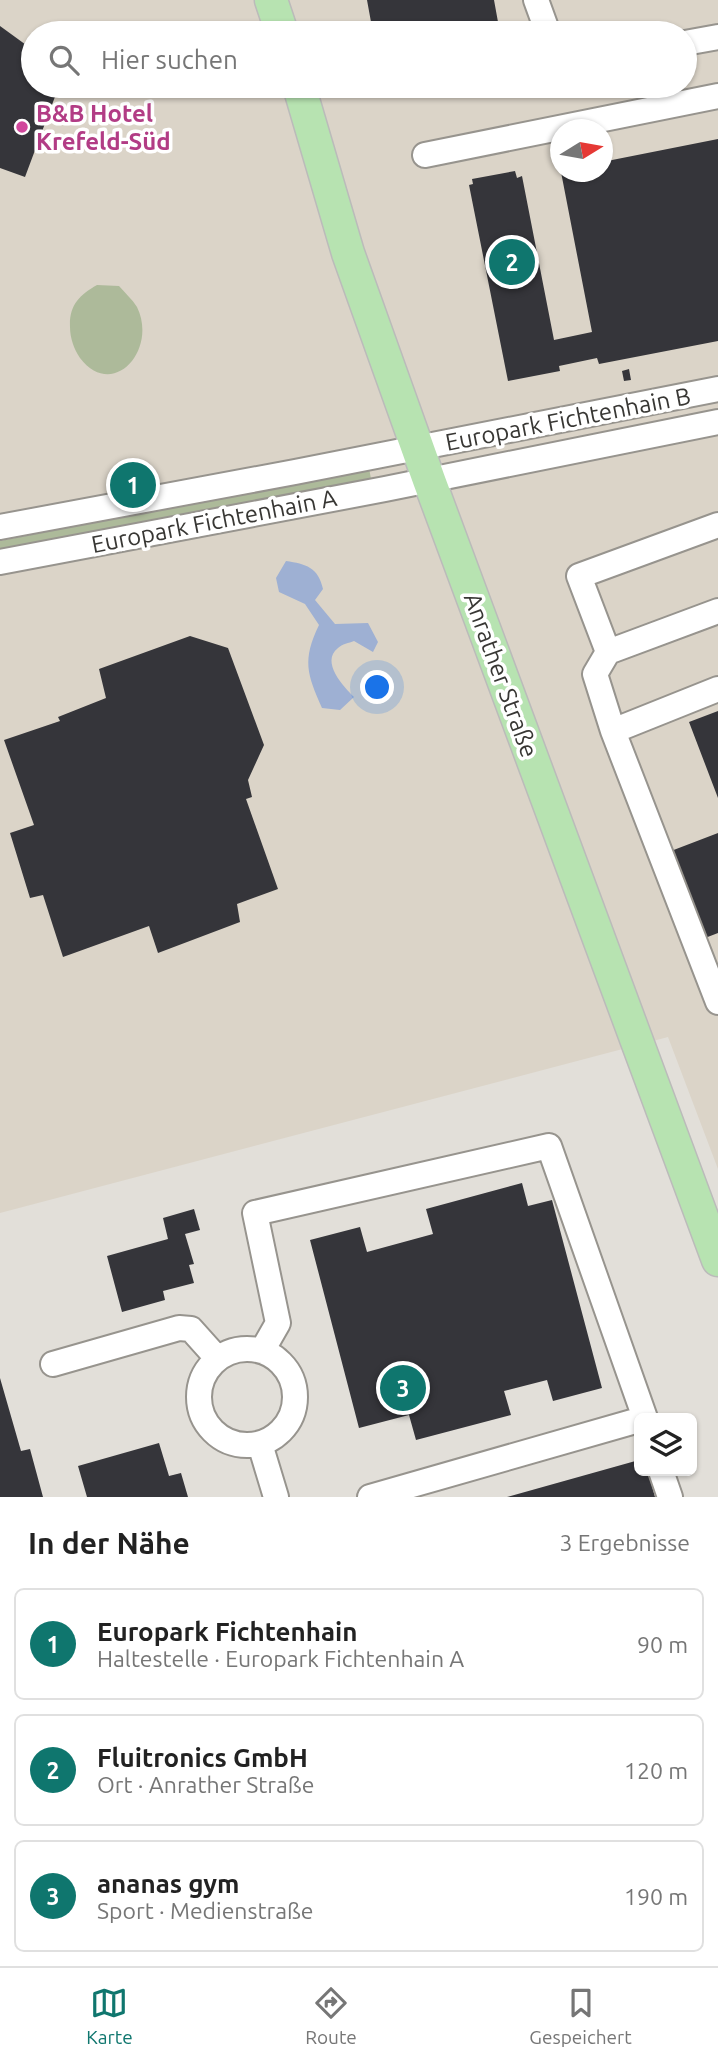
<!DOCTYPE html>
<html lang="de">
<head>
<meta charset="utf-8">
<style>
	body { margin:0; font-family:Ubuntu,sans-serif; background:#f6f6f6; color:#222 }
	.controls { position:absolute; right:21px; bottom:21px; display:grid; overflow:hidden; border-radius:10px; box-shadow:0 2px 5px #0004 }
	.controls button { width:63px; height:63px; display:grid; place-items:center; padding:0; border:0; border-bottom:2px solid #e0e0e0; background:#fff; color:#222; font:35px sans-serif }
	.compass { position:absolute; left:550px; top:119px; width:63px; height:63px; border-radius:50%; background:#fff; box-shadow:0 2px 5px #0004; rotate:79deg }
	.you { position:absolute; left:378px; top:688px; width:24px; height:24px; margin:-18px; border:5px solid #fff; border-radius:50%; background:#1a73e8; box-shadow:0 0 0 10px #1a73e833 }
	.badge { display:grid; place-items:center; width:46px; height:46px; border-radius:50%; background:#0f766e; color:#fff; font-size:23px; font-weight:700 }
	.pin { position:absolute; translate:-50% -50%; border:4px solid #fff; box-shadow:0 2px 7px #0006 }
	.list { margin:0; padding:0; list-style:none }
	h2 { display:flex; justify-content:space-between; align-items:center; height:91px; margin:0; padding:0 28px; font-size:30px }
	h2 small { font-size:23px; font-weight:400; color:#767676 }
	.list li { display:grid; grid-template-columns:46px 1fr auto; gap:21px; align-items:center; box-sizing:border-box; height:112px; margin:0 14px 14px; padding:0 14px; border:2px solid #e0e0e0; border-radius:10px }
	.list b { display:block; font-size:26px; white-space:nowrap }
	.list p { margin:0; font-size:23px; white-space:nowrap; color:#767676 }
	.list em { font-size:23px; font-style:normal; color:#767676 }
	.icon { flex:none; width:38px; height:38px; fill:none; stroke:currentColor; stroke-width:2; stroke-linecap:round; stroke-linejoin:round }
	.map { position:relative; flex:none; width:718px; height:1497px; overflow:hidden }
	.search { position:absolute; background:#fff; box-shadow:0 2px 5px #0004; left:21px; right:21px; top:21px; height:77px; display:flex; align-items:center; gap:18px; box-sizing:border-box; padding:0 24px; border-radius:38px; color:#767676; font-size:26px }
	.sheet { height:469px; background:#fff }
	nav { display:flex; justify-content:space-around; align-items:center; box-sizing:border-box; height:98px; border-top:2px solid #e0e0e0; background:#fff; font-size:19px; color:#767676 }
	nav a { display:grid; justify-items:center; gap:4px }
	nav .on { color:#0f766e }
	.map>svg:first-child { display:block }
</style>
</head>
<body>
<div class="map">
<svg width="718" height="1497" viewBox="0 0 718 1497">
	<rect width="100%" height="100%" fill="#e2dfd9"/>
	<path fill="#dbd4c8" fill-rule="evenodd" d="M 0,0 L 718,0 L 718,1169 L 668,1037 L 0,1213 ZM 33,33 L 685,33 L 685,86 L 33,86 ZM 560,130 L 602,130 L 602,172 L 560,172 Z"/>
	<path fill="#adba9a" d="M 97,285 L 119,286 C 125,293 132,299 137,307 C 158,350 113,401 80,358 C 74,349 70,338 70,327 C 69,306 79,295 97,285 Z
		M 369,468 L 371,479 L 0,552 L 0,541 Z"/>
	<path fill="#9eb0d3" d="M 286,561 C 306,564 318,567 323,589 L 315,600 L 335,624 L 368,623 L 378,642 L 373,652 L 354,641 C 349,643 342,644 338,648 C 320,662 344,687 354,697 L 340,710 L 322,708 C 307,674 302,660 319,625 L 305,604 L 279,592 L 276,578 Z"/>
	<path fill="#35353a" d="M 367,0 L 494,0 L 500,33 L 373,33 Z
		M 0,26 L 33,50 L 33,86 L 59,86 L 25,177 L 0,168 Z
		M 383,86 L 424,86 L 424,87 L 385,94 Z
		M 718,139 L 718,341 L 599,364 L 597,358 L 559,366 L 560,371 L 508,381 L 469,185 L 473,184 L 472,179 L 515,171 L 517,178 L 522,176 L 554,340 L 592,332 L 561,172 L 602,172 L 602,162 Z
		M 629,369 L 631,380 L 624,381 L 622,371 Z
		M 190,636 L 228,648 L 264,745 L 248,780 L 252,797 L 246,799 L 278,889 L 237,904 L 240,922 L 158,953 L 149,926 L 63,957 L 43,895 L 30,898 L 10,833 L 34,825 L 4,740 L 60,721 L 58,717 L 106,698 L 99,669 Z
		M 718,711 L 718,798 L 689,722 Z
		M 718,833 L 718,933 L 705,938 L 671,851 Z
		M 522,1183 L 528,1206 L 552,1200 L 602,1388 L 553,1401 L 547,1380 L 504,1391 L 511,1415 L 416,1440 L 409,1415 L 359,1428 L 310,1240 L 360,1227 L 367,1252 L 433,1234 L 426,1209 Z
		M 194,1209 L 200,1230 L 185,1234 L 194,1264 L 189,1265 L 194,1283 L 163,1291 L 165,1300 L 122,1312 L 107,1256 L 168,1239 L 163,1218 Z
		M 0,1378 L 21,1451 L 30,1449 L 43,1497 L 0,1497 Z
		M 159,1443 L 169,1476 L 181,1473 L 188,1497 L 87,1497 L 78,1466 Z
		M 639,1460 L 639,1471 L 648,1471 L 655,1497 L 507,1497 Z"/>
	<g fill="none" stroke-linecap="round" stroke-linejoin="round">
		<g stroke="#97948e" stroke-width="28">
			<path id="minor" d="M 536,0 L 548,33
				M 685,43 L 718,37
				M 425,155 L 718,96
				M 718,525 L 579,576 L 608,652 L 595,674 L 613,731 L 718,689
				M 0,527 L 295,472 L 718,389
				M 0,562 L 385,489 L 718,422
				M 608,652 L 718,611
				M 613,731 L 718,1002
				M199 1397a48 48 0 1 1 96 0a48 48 0 1 1-96 0Z
				M 262,1351 L 278,1323 L 255,1213 L 549,1146 L 645,1418
				M 53,1364 L 179,1328 L 191,1329 L 217,1358
				M 260,1444 L 276,1497
				M 661,1471 L 670,1497
				M 370,1497 L 639,1420"/>
		</g>
		<g stroke="#bbbbba" stroke-width="35">
			<path id="major" d="M 271,0 L 282,33
				M 299,86 L 348,253 L 429,480 L 718,1260"/>
		</g>
		<use href="#minor" stroke="#fff" stroke-width="24"/>
		<use href="#major" stroke="#b7e3b1" stroke-width="32"/>
	</g>
	<circle fill="#d1479c" stroke="#fff" stroke-width="2.5" cx="22" cy="127" r="7"/>
	<g text-anchor="middle" dominant-baseline="central" stroke-width="7" stroke-linejoin="round" paint-order="stroke">
		<g font-size="24" font-weight="bold" fill="#b23c85" stroke="#fff" text-anchor="start">
			<text x="36" y="113">B&amp;B Hotel<tspan x="36" dy="28">Krefeld-Süd</tspan></text>
		</g>
		<g font-size="24" fill="#383734" stroke="#fff">
			<text transform="translate(568 419) rotate(-11)">Europark Fichtenhain B</text>
			<text transform="translate(214 521) rotate(-11)">Europark Fichtenhain A</text>
			<text transform="translate(501 675) rotate(70)">Anrather Straße</text>
		</g>
	</g>
</svg>
<div class="controls">
<button><svg class="icon" aria-label="layers" viewBox="0 0 24 24"><path d="M12 4l9 5-9 5-9-5zM3 14l9 5 9-5"/></svg></button>
</div>
<svg class="compass" viewBox="-18 -18 36 36"><path d="M0-13l5 13h-10z" fill="#e53935"/><path d="M0 13l5-13h-10z" fill="#767676"/></svg>
<div class="you"></div>
<div class="pin badge" style="left:133px;top:485px">1</div>
<div class="pin badge" style="left:512px;top:262px">2</div>
<div class="pin badge" style="left:403px;top:1388px">3</div>
<div class="search"><svg class="icon" aria-label="search" viewBox="0 0 24 24"><circle cx="10" cy="10" r="6"/><path d="M15 15l6 6"/></svg>Hier suchen</div>
</div>
<section class="sheet">
<h2>In der Nähe<small>3 Ergebnisse</small></h2>
<ul class="list">
<li><span class="badge">1</span><div><b>Europark Fichtenhain</b><p>Haltestelle · Europark Fichtenhain A</p></div><em>90 m</em></li>
<li><span class="badge">2</span><div><b>Fluitronics GmbH</b><p>Ort · Anrather Straße</p></div><em>120 m</em></li>
<li><span class="badge">3</span><div><b>ananas gym</b><p>Sport · Medienstraße</p></div><em>190 m</em></li>
</ul>
</section>
<nav>
<a class="on"><svg class="icon" aria-label="map" viewBox="0 0 24 24"><path d="M3 6l6-2 6 2 6-2v14l-6 2-6-2-6 2zM9 4v14M15 6v14"/></svg>Karte</a>
<a><svg class="icon" aria-label="directions" viewBox="0 0 24 24"><path d="M12 3l9 9-9 9-9-9zM9 14v-3h6M13 9l2 2-2 2"/></svg>Route</a>
<a><svg class="icon" aria-label="saved" viewBox="0 0 24 24"><path d="M7 4h10v16l-5-4-5 4z"/></svg>Gespeichert</a>
</nav>
</body>
</html>
